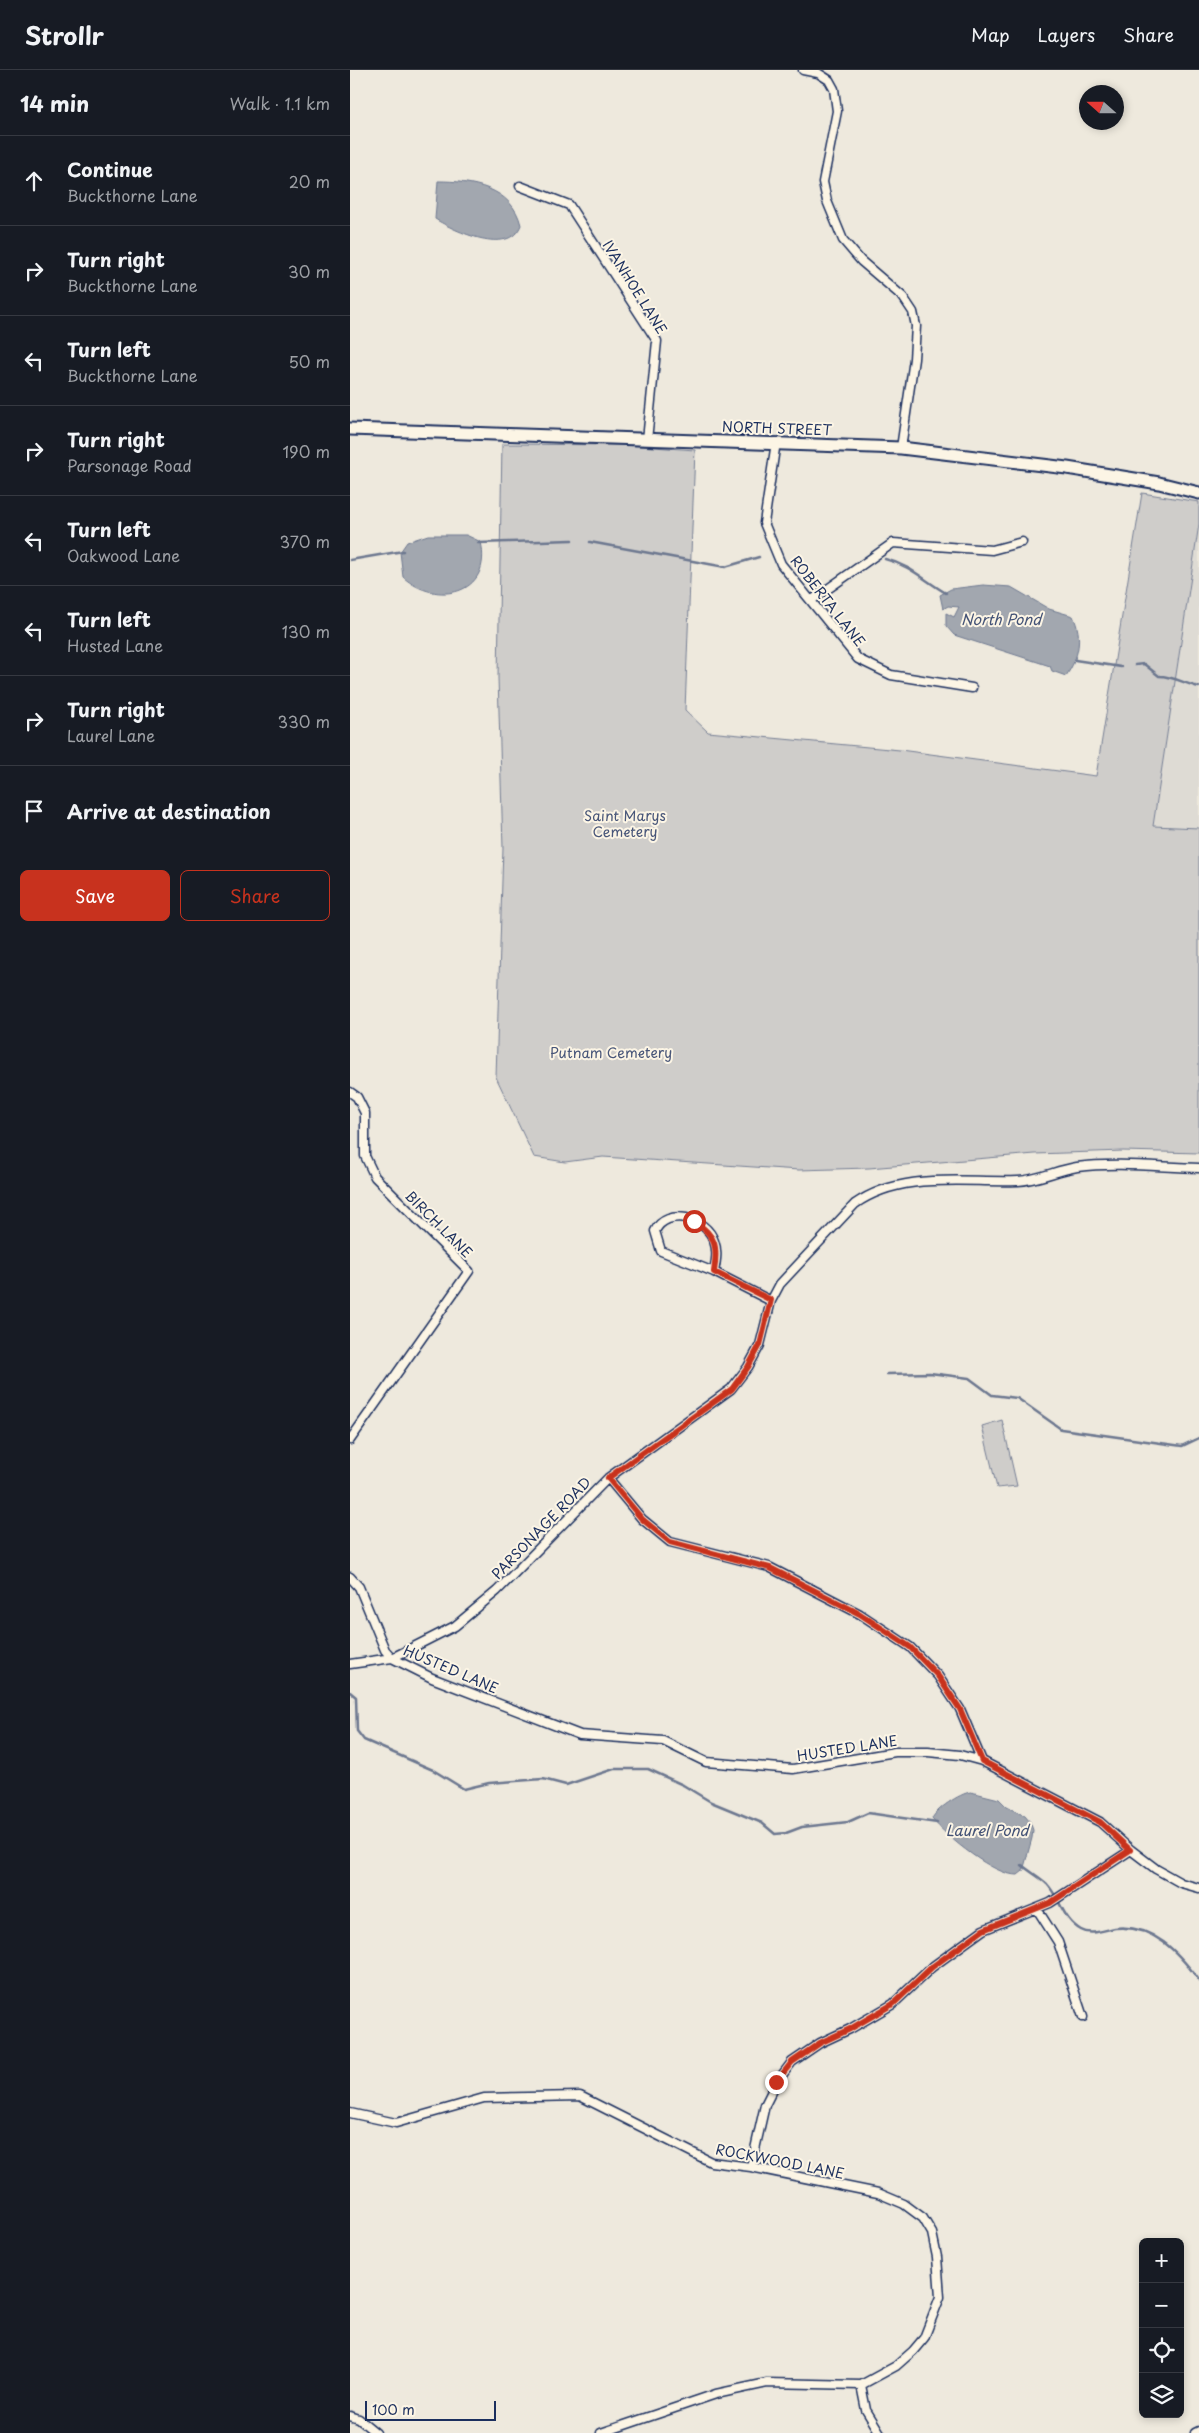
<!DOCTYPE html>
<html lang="en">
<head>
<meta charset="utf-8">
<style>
	body { margin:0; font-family:"Playpen Sans",sans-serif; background:#242831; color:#f1f3f6 }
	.controls { position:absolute; right:15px; bottom:15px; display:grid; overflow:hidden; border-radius:8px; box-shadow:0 2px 8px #0003 }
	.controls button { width:45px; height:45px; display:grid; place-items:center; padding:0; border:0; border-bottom:1px solid #363941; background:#171b24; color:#f1f3f6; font:25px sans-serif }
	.compass { position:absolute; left:729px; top:15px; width:45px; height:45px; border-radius:50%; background:#171b24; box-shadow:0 2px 8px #0003; rotate:291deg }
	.scale { position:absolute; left:15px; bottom:12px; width:131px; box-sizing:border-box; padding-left:5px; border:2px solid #1b2f5e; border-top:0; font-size:14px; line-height:18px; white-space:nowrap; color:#1b2f5e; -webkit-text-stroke:4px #fcf5e5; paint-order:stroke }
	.stop { position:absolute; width:15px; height:15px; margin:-11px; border:4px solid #c8321e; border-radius:50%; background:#fff }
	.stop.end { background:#c8321e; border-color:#fff; box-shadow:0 1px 5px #0008 }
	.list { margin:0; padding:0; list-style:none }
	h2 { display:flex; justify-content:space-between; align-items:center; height:65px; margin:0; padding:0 20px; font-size:21px }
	h2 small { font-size:16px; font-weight:400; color:#9ea1a6 }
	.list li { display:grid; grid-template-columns:32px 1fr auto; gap:15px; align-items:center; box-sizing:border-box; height:90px; padding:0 20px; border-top:1px solid #363941 }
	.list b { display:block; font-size:19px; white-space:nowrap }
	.list p { margin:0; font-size:16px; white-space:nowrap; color:#9ea1a6 }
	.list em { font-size:16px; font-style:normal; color:#9ea1a6 }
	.actions { display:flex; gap:10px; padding:15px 20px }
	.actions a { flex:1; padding:11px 0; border:1px solid #c8321e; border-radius:8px; text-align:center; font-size:18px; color:#c8321e }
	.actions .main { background:#c8321e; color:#fff }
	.icon { flex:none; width:28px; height:28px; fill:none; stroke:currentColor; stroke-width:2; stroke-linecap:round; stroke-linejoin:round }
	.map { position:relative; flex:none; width:849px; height:2363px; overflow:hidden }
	header { display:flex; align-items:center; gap:30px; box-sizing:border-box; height:70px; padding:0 25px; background:#171b24; border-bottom:1px solid #363941 }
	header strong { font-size:24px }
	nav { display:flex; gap:28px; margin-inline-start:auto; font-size:18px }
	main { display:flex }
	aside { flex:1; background:#171b24 }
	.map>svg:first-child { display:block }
</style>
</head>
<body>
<header>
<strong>Strollr</strong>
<nav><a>Map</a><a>Layers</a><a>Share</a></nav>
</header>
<main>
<aside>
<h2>14 min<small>Walk · 1.1 km</small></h2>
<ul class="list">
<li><svg class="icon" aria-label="ahead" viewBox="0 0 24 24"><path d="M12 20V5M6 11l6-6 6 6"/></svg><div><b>Continue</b><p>Buckthorne Lane</p></div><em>20 m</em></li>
<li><svg class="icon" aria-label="right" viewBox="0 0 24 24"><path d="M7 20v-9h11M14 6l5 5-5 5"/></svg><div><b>Turn right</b><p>Buckthorne Lane</p></div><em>30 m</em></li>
<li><svg class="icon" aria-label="left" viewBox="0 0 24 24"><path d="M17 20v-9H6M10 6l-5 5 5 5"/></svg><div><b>Turn left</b><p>Buckthorne Lane</p></div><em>50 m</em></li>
<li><svg class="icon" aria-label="right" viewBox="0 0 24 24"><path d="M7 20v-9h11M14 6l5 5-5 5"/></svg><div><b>Turn right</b><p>Parsonage Road</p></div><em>190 m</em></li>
<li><svg class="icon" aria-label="left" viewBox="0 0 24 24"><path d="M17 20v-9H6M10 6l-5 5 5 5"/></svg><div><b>Turn left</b><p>Oakwood Lane</p></div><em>370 m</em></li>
<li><svg class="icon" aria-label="left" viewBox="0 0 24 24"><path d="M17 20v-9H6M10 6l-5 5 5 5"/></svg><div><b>Turn left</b><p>Husted Lane</p></div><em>130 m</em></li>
<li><svg class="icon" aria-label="right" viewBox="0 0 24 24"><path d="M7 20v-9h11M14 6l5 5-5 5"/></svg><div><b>Turn right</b><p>Laurel Lane</p></div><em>330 m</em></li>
<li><svg class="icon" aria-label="arrive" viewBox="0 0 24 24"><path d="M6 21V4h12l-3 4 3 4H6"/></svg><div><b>Arrive at destination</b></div></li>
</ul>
<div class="actions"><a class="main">Save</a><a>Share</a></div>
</aside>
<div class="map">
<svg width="849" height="2363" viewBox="0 0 849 2363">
	<rect width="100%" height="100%" fill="#eee9dd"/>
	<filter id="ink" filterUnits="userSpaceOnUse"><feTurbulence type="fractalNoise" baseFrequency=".02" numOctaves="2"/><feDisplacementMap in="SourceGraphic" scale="10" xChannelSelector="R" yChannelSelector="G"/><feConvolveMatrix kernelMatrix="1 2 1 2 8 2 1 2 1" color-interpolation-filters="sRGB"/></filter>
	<g filter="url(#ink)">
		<path fill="#dedbd4" d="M 849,454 L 849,758 L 803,756 Z"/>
		<path fill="#cfcdca" stroke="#757e94" d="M 152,374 L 275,375 L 345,380 L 335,640 L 358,662 L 550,680 L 746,706 L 792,423 L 849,432 L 849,454 L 803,756 L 849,758 L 849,1083 L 773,1081 L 685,1084 L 519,1098 L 449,1100 L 253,1087 L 215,1092 L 184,1087 L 146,1007 L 153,778 L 148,607 Z
			M 652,1350 L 667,1416 L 647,1418 L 632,1356 Z"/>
		<path fill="#a2a7af" stroke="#6c778f" d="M 88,111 C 121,111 162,117 171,155 C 159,187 105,161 85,149 Z
			M 78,465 L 116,465 L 131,472 C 143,525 86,537 53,507 L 50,482 L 57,472 Z
			M 633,515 L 661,517 L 699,539 L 723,546 C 733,567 729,587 716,606 L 702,601 L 700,596 L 604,565 L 596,556 L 596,543 L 604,547 L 609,537 L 598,536 L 593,539 L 590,525 L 601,519 Z
			M 621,1722 L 649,1729 L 657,1737 L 675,1746 L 680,1752 L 683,1760 L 682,1768 L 673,1801 L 668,1805 C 644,1806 597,1767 582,1749 C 585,1740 610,1723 621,1722 Z"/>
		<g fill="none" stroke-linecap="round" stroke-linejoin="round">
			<path stroke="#6c778f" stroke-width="2.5" d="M 240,472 L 375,497 L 409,487
				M 128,473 L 222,470
				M 535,489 C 560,495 575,511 596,523
				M 0,490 L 53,481
				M 725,590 L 771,597
				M 785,595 L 794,594 L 809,606 C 823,606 835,614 849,617
				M 537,1304 L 580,1303 L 619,1308 L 642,1325 L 667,1328 L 711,1359 L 832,1376 L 849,1368
				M 0,1622 L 6,1627 L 7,1661 L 14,1670 L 83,1700 L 114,1719 L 139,1713 L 193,1709 L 216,1715 L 264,1699 L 298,1699 L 333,1715 L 361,1732 L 412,1753 L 425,1764 L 436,1763 L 452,1757 L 498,1752 L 518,1743 L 587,1753
				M 672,1795 C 680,1802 690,1807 697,1814 C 710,1828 713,1850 731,1860 C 741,1866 754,1860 765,1858 C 803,1854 828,1882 849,1910"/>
			<g stroke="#1b2f5e" stroke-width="11">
				<path id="minor" d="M 453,0 L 468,3 L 479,10 L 484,19 L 487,41 L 473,112 L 477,131 L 493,170 L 511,191 L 553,227 L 563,242 L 566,256 L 564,289 L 551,378
					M 170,116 L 219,135 L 307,271 L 297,370
					M 426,372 L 414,453 L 431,494 L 508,589 L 541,605 L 622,618
					M 462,530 L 543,473 L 642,480 L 672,472
					M 0,1022 L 7,1027 L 15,1043 L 15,1086 L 25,1107 L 119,1201 L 0,1370
					M 364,1202 C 366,1191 368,1181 364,1171 C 356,1147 317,1137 305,1161 L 311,1181 L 364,1202 L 421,1231
					M 258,1408 L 292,1449 L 320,1472 L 419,1497 L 510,1544 L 560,1577 L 588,1606 L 610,1639 L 632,1691
					M 0,1507 L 9,1517 L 35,1580 L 42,1588 L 82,1608 L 230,1665 L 313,1671 L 356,1692 L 443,1699 L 545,1682 L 578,1682 L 610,1685 L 632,1691 L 750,1752 L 781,1780 L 806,1799 L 831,1813 L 849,1818
					M 0,1594 L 42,1588 L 105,1556 L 147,1521 L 258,1408 L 381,1319 L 398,1297 L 410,1275 L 421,1231 L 430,1214 L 505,1134 C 552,1101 613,1113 668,1111 C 688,1110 707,1100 727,1097 C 767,1092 809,1097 849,1098
					M 687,1839 L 708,1872 L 733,1947
					M 0,2043 L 46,2053 L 134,2028 L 230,2026 L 361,2092 L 401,2097 L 528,2123 L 554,2134 L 573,2148 L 582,2163 L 587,2187 L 590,2227 L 574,2268 L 563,2281 L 546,2296 L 511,2315
					M 401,2097 L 415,2035 L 426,2013 L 442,1992 L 470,1973 L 500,1959 L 543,1934 L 582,1897 L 633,1860 L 700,1833 L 781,1780
					M 0,2346 L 9,2349 L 26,2363
					M 251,2363 L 366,2324 L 417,2313 L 511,2315 L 516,2340 L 530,2363
					M 845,2363 L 849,2361"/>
			</g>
			<g stroke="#1b2f5e" stroke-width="15">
				<path id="primary" d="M 0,359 L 551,378 L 717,398 L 809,413 L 849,423"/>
			</g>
			<use href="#minor" stroke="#fcf5e5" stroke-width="8"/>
			<use href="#primary" stroke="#fcf5e5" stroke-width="11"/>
		</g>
	</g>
	<g fill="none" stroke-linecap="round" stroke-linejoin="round" filter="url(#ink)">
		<path stroke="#c8321e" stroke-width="6" d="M 344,1151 C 366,1166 368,1176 364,1202 L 421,1230 L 410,1275 L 398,1297 L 382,1319 L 258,1408 L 292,1449 L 320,1472 L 420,1498 L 510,1544 L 560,1577 L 588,1606 L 610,1639 L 632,1691 L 750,1752 L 780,1780 L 700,1833 L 633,1860 L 582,1897 L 543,1934 L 500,1959 L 470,1973 L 442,1992 L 426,2012"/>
	</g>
	<g text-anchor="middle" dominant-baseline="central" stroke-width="4" stroke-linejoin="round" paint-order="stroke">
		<g font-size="14" fill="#1b2f5e" stroke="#fcf5e5">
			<text transform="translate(285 217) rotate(58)">IVANHOE LANE</text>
			<text transform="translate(427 358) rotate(2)">NORTH STREET</text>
			<text transform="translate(478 531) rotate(52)">ROBERTA LANE</text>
			<text transform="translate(89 1154) rotate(45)">BIRCH LANE</text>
			<text transform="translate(191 1458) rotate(-46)">PARSONAGE ROAD</text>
			<text transform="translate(101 1599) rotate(23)">HUSTED LANE</text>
			<text transform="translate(497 1678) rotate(-9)">HUSTED LANE</text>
			<text transform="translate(430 2091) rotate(11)">ROCKWOOD LANE</text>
		</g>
		<g font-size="14" fill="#485679" stroke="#fcf5e5">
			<text x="275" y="745">Saint Marys<tspan x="275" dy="16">Cemetery</tspan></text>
			<text x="261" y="982">Putnam Cemetery</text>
		</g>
		<g font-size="15" font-style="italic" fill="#445376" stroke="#fcf5e5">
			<text x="651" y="548">North Pond</text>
			<text x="637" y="1759">Laurel Pond</text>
		</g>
	</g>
</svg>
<div class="controls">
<button>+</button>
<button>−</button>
<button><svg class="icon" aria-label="locate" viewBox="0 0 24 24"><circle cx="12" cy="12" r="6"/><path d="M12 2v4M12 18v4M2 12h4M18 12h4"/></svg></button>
<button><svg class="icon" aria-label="layers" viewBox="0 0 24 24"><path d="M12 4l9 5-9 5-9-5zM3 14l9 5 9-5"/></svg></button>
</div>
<svg class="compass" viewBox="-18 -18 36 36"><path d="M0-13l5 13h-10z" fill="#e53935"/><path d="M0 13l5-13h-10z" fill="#9ea1a6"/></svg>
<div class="scale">100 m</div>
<div class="stop" style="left:344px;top:1151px"></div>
<div class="stop end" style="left:426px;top:2012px"></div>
</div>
</main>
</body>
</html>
